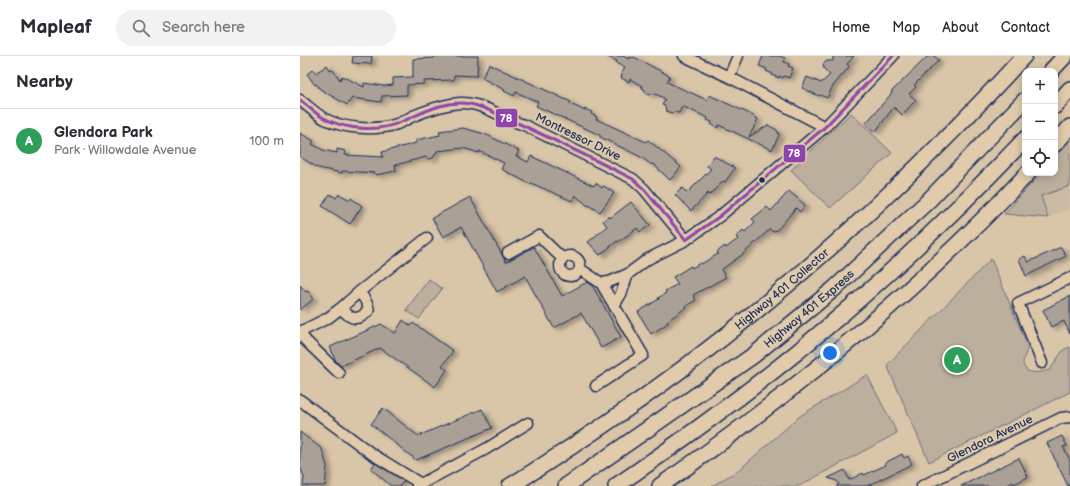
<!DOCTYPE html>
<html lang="en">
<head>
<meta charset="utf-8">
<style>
	body { margin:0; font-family:"Balsamiq Sans",sans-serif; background:#f2f2f3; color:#2b2b33 }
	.controls { position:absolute; right:12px; top:12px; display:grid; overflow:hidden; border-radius:8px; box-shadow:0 2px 10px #0003 }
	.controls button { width:36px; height:36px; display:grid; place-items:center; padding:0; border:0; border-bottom:1px solid #e1e1e2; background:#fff; color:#2b2b33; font:20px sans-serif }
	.you { position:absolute; left:530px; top:297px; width:14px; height:14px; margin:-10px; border:3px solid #fff; border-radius:50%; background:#1a73e8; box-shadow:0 0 0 6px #1a73e833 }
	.badge { display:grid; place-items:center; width:26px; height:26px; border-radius:50%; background:#d1495b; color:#fff; font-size:13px; font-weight:700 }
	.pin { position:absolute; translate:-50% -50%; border:2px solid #fff; box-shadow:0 1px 4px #0006 }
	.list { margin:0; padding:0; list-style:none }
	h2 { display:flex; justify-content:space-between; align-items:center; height:52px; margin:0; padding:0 16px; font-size:17px }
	h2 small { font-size:13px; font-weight:400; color:#7c7c81 }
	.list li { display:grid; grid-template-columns:26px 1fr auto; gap:12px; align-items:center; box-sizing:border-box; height:64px; padding:0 16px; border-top:1px solid #e1e1e2 }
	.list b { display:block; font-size:15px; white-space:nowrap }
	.list p { margin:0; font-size:13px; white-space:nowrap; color:#7c7c81 }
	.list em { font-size:13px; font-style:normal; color:#7c7c81 }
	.icon { flex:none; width:22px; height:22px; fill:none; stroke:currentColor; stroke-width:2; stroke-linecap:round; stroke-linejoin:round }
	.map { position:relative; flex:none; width:770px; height:430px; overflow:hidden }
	header { display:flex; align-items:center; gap:24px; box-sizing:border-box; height:56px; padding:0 20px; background:#fff; border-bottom:1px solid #e1e1e2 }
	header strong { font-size:19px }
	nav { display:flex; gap:22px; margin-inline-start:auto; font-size:14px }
	.search { width:280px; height:36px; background:#f2f2f3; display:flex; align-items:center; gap:10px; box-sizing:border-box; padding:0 14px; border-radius:22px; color:#7c7c81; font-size:15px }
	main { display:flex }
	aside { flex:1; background:#fff }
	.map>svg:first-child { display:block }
</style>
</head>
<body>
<header>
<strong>Mapleaf</strong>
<div class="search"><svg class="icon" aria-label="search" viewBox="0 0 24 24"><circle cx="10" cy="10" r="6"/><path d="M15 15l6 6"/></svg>Search here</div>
<nav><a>Home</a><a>Map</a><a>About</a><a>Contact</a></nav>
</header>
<main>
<aside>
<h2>Nearby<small></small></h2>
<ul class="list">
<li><span class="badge" style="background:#2e9e5b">A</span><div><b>Glendora Park</b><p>Park · Willowdale Avenue</p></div><em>100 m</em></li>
</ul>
</aside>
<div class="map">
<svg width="770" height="430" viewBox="0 0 770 430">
	<defs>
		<filter id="shadow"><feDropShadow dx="4.5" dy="2.5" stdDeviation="2" flood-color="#0004"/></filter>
	</defs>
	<rect width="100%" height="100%" fill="#d9c5a8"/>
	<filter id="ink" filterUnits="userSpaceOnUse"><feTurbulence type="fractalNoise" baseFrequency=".025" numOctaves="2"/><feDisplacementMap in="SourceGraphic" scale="8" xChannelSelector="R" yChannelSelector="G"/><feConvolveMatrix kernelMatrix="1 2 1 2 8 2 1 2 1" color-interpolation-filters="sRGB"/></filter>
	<g filter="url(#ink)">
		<path fill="#cbbaa3" d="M 770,85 L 770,152 L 748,162 L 704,158 L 712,150 L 755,117 Z"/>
		<path fill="#bdaf9d" stroke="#6c6f7e" d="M 551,57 L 592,97 L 530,152 L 491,114 Z
			M 770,83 L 770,130 L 741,140 L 748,162 L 704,158 L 741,117 L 755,117 L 755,101 Z
			M 691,203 L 728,291 C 727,295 723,302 723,306 C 724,321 741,316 750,314 L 763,294 L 770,291 L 770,336 L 629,406 L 587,309 Z
			M 129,223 L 142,233 L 119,263 L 106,254 Z
			M 567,319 L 597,377 L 499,430 L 412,430 L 439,414 L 500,360 Z"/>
		<path fill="#aaa096" stroke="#1b2f5e" filter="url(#shadow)" d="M 53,0 L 72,0 L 71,8 L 52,7 Z
			M 135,0 L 178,0 L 177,20 L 154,19 L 154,24 L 124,25 L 124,28 L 107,29 L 107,39 L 82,40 L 81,46 L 52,42 L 47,49 L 20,33 L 16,28 L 15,29 L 7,18 L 13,13 L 16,17 L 27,9 L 31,15 L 33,14 L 40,24 L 42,20 L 64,31 L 64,27 L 84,30 L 93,29 L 93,22 L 112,21 L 113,20 L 113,3 L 134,2 Z
			M 305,0 L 323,0 L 329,3 L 330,1 L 333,2 L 334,1 L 370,20 L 367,26 L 407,44 L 409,39 L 450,58 L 458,63 L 449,81 L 468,69 L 477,74 L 479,79 L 472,94 L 419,69 L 418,72 L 411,68 L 412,66 L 407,64 L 408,62 L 382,50 L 379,57 L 375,56 L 371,57 L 366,55 L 365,50 L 362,49 L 365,44 L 364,42 L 353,37 L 349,39 L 346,37 L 344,33 L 342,32 L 342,30 L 330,23 L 329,26 L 321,22 L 322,19 L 321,18 L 325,12 L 316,7 L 317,5 Z
			M 463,0 L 480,0 L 485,2 L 484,6 L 489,8 L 488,10 L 493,12 L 489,22 L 484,20 L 483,22 L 479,20 L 479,22 L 472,19 L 473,18 L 466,15 L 467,13 L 459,10 Z
			M 533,0 L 554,0 L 547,8 L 549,10 L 548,12 L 533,30 L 527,42 L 520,39 L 519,40 L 502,32 L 507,21 L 521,27 L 530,19 L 524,13 L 523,8 L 527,5 L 533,5 Z
			M 628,0 L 634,0 L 639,4 L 614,29 L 616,31 L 609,38 L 616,44 L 602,59 L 594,51 L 575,76 L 565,68 L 592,37 L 591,36 Z
			M 189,8 L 271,46 L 270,48 L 277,51 L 285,55 L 285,53 L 292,56 L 291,58 L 297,61 L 296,63 L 346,86 L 348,84 L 381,111 L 370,124 L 353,108 L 352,109 L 339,100 L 300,81 L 300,79 L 236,50 L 238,46 L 216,36 L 214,40 L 204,35 L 205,34 L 182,22 Z
			M 163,72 L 185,78 L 219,95 L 216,100 L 228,106 L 231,100 L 294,130 L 296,127 L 302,132 L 304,130 L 307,132 L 314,137 L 300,156 L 294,152 L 294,153 L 289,149 L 288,150 L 275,139 L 272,145 L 231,127 L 230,128 L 201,113 L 204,107 L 179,95 L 179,97 L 163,92 L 137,95 L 133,102 L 128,103 L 126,101 L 95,109 L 96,115 L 76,119 L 75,117 L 42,115 L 42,117 L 18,112 L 0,101 L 0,77 L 14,85 L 12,88 L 23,94 L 37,97 L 37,93 L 46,95 L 45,99 L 83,101 L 82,96 L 116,87 L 116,84 L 140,79 L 139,75 Z
			M 414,100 L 435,112 L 425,126 L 423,125 L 410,139 L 408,137 L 391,155 L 375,139 L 382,132 L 387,137 L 411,113 L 407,110 Z
			M 489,135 L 505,149 L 500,156 L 496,152 L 478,173 L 473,176 L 470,173 L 443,198 L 421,214 L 426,221 L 393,239 L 396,244 L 386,250 L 387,251 L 367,265 L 368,267 L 351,278 L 338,256 L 359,243 L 358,242 L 366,237 L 365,235 L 378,228 L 373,221 L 391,210 L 392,212 L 400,207 L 401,208 L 418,198 L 417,196 L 425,190 L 426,192 L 438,183 L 436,181 L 443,174 L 445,176 L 455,166 L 452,163 L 467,151 L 471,155 Z
			M 30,138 L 36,142 L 39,138 L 50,144 L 51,142 L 62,150 L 50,168 L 22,150 Z
			M 170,141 L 206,206 L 234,191 L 262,240 L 287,226 L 292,229 L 321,281 L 301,292 L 281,257 L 254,272 L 225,220 L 197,236 L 161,171 L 143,181 L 132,162 Z
			M 331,146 L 350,169 L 340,176 L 337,172 L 318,186 L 317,185 L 300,199 L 288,186 L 307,170 L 303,165 L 309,160 L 310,162 Z
			M 761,191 L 766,200 L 726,220 L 719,203 L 725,200 L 728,206 Z
			M 0,229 L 6,236 L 8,235 L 13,242 L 12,244 L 0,254 Z
			M 770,240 L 770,278 L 764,265 L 751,271 L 743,254 Z
			M 103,264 L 111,270 L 113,267 L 153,295 L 142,310 L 147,314 L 135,331 L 80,292 L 41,310 L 36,305 L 30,291 L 81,268 L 95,277 Z
			M 83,352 L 118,380 L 182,353 L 192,372 L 116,404 L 71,368 Z
			M 0,376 L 22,393 L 27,411 L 25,430 L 3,430 L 4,421 L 0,410 Z
			M 762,380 L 767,390 L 763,391 L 770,404 L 770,430 L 768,430 L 747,387 Z
			M 602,398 L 604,402 L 608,400 L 612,408 L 567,430 L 536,430 L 539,428 L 537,425 L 528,422 L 545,414 L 549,424 L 563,417 L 564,419 L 586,409 L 585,407 Z
			M 719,402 L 728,421 L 714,428 L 713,426 L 705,430 L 661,430 Z
			M 75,407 L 104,425 L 100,430 L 91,430 L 71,413 Z"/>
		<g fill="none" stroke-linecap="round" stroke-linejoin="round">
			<g stroke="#1b2f5e" stroke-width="13">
				<path id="minor" d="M 384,0 L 429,21 L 525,71
					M 429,21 L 438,0
					M 0,44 C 8,50 16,58 25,63 C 45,73 75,75 97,68 C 102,66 108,63 113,60 C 128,54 145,48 160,47 C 183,46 203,63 224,69 L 333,123 L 344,133 L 386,184
					M 208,197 L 239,180 L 263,203
					M260 210a10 10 0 1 1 20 0a10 10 0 1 1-20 0Z
					M 280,213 L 301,227 L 343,299 L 296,330
					M 301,227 L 309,226 L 328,218 L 348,203 L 386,184 L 420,160 L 525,71 L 593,0
					M 314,250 L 321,238 L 328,218
					M 41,252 C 51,264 58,266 69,254 C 67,246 64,241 59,236
					M 0,276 L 28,262 L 41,252 L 59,236 L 127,182
					M 0,277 L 6,285 L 39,317
					M 742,307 L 718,247 L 770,222
					M 0,344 L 72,398 L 121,428
					M 117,430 L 186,393 L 228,367
					M 622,430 L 761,362 L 770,361"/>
			</g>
			<g stroke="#1b2f5e" stroke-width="18">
				<g id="highway">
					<path d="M 751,15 L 765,0"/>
					<path d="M 755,50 L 770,33"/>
					<path d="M 755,88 L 770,71"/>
					<path id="s1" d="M 210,430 C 240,412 269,392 298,373 C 455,267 596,140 724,0"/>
					<path id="s2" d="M 266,430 L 454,299 L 535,232 L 628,145 L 725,44"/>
					<path d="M 316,430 C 377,388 438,344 496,297 C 577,231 653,159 725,83"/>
					<path d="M 360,430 C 492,338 617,235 728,117"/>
				</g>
			</g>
			<use href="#minor" stroke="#e1cbab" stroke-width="10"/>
			<use href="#highway" stroke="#e1cbab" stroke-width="15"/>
			<g stroke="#e1cbab" stroke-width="6">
				<path id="bus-1" d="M 0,44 C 8,50 15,58 24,62 C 45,74 79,76 101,66 C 122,57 146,43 170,48 C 185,51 199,59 213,65 C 253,83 293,103 333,123 L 344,133 L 386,184
					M 386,184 L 420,160 L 525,71 L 593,0"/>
			</g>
			<use href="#bus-1" stroke="#8e44ad" stroke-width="3"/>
		</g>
	</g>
	<circle fill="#1b2f5e" stroke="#e1cbab" stroke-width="1.5" cx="462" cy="124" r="3.5"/>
	<g text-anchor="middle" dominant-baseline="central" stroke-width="3.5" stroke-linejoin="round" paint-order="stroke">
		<g font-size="12" fill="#1b2f5e" stroke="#e1cbab">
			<text transform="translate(278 81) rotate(26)">Montressor Drive</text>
			<text stroke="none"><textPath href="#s1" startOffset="336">Highway 401 Collector</textPath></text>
			<text stroke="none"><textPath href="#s2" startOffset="301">Highway 401 Express</textPath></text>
			<text transform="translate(690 383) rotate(-26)">Glendora Avenue</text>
		</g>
	</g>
	<g stroke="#e1cbab" stroke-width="1.5">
		<rect x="195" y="52" width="23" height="20" rx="4" fill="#8e44ad"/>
		<rect x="483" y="88" width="23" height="19" rx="4" fill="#8e44ad"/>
	</g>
	<g font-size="11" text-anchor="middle" font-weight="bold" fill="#fff">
		<text x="206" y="66">78</text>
		<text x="494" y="101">78</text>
	</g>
</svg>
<div class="controls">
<button>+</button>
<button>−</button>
<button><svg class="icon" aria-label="locate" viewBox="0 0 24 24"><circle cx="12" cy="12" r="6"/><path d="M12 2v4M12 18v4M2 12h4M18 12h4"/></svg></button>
</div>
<div class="you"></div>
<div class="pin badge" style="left:657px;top:304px;background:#2e9e5b">A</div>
</div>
</main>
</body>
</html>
